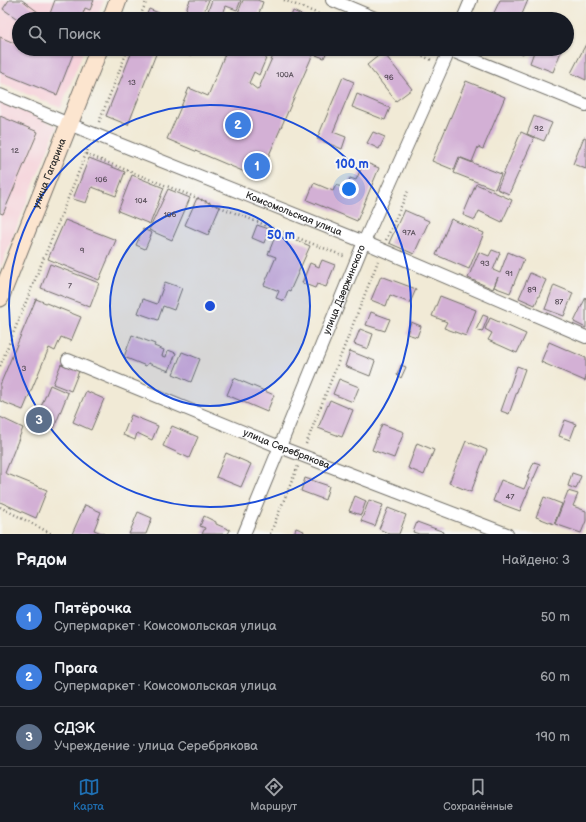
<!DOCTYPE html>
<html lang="ru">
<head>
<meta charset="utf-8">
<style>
	body { margin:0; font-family:"Balsamiq Sans",sans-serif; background:#242831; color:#f1f3f6 }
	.you { position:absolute; left:349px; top:189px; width:14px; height:14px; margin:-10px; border:3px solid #fff; border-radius:50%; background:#1a73e8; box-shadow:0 0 0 6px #1a73e833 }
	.badge { display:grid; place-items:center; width:26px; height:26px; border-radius:50%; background:#1f6fb2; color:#fff; font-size:13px; font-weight:700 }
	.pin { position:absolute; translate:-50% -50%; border:2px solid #fff; box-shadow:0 1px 4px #0006 }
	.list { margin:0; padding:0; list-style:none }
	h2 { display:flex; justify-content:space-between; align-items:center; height:52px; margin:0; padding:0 16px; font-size:17px }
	h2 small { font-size:13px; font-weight:400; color:#9ea1a6 }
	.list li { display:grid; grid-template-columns:26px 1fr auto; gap:12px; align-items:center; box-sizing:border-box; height:60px; padding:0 16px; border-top:1px solid #363941 }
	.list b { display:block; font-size:15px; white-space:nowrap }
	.list p { margin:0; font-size:13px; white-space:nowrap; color:#9ea1a6 }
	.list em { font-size:13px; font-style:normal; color:#9ea1a6 }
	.icon { flex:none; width:22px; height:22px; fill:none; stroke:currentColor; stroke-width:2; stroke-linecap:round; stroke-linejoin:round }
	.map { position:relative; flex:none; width:586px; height:534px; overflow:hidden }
	.search { position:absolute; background:#171b24; box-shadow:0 1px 3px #0004; left:12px; right:12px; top:12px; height:44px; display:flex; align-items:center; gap:10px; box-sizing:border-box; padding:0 14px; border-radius:22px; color:#9ea1a6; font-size:15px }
	.sheet { height:232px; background:#171b24 }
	nav { display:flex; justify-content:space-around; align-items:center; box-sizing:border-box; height:56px; border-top:1px solid #363941; background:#171b24; font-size:11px; color:#9ea1a6 }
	nav a { display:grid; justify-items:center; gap:2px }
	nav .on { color:#1f6fb2 }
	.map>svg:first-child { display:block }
</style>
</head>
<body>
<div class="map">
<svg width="586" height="534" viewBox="0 0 586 534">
	<rect width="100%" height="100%" fill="#f6f6f2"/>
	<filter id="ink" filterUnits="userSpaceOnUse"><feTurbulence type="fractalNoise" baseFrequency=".025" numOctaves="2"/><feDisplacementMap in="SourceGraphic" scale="8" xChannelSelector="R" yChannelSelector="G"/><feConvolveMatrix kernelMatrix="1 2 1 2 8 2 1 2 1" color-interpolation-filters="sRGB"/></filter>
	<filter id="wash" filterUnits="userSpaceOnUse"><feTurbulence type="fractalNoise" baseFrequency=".012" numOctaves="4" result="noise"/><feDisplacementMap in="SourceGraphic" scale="16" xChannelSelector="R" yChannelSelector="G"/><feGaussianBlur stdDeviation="0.9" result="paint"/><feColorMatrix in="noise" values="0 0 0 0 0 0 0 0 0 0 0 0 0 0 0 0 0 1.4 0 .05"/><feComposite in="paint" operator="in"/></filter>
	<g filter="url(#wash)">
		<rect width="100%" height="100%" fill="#f1ead6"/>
		<path fill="#f6cfd8" d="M 0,0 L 104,0 L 96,19 L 19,19 L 19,49 L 84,49 L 61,108 L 0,83 Z
			M 0,101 L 57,126 L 0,269 Z"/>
		<g id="blocks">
			<path fill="#d3b0d5" d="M 9,0 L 22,0 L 42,15 L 39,19 L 19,19 L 19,20 L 3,9 Z
				M 55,0 L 94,0 L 90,10 L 85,8 L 81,19 L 48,19 Z
				M 190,0 L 209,0 L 202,16 L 186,10 Z
				M 212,0 L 241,0 L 237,10 L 226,6 L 221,19 L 205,19 Z
				M 243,0 L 257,0 L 263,2 L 257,19 L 231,19 L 232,16 L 236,18 Z
				M 500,0 L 528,0 L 520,19 L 491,19 Z
				M 149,9 L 173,19 L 145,19 Z
				M 293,11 L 310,19 L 290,19 Z
				M 0,37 L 19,45 L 19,49 L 30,49 L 39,53 L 41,49 L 75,49 L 57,95 L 0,72 Z
				M 586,44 L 586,80 L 571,73 Z
				M 133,49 L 158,49 L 128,125 L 106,116 Z
				M 174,49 L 192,49 L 190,56 Z
				M 227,49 L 270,49 L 259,75 L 254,72 L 249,83 L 258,90 L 276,49 L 328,49 L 324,58 L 313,54 L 259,178 L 167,139 L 189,88 L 208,96 Z
				M 512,49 L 525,49 L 523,54 Z
				M 535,49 L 562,49 L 553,72 L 530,63 Z
				M 383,52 L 412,89 L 396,101 L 367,65 Z
				M 343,77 L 354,82 L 333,132 L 346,137 L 342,149 L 317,139 Z
				M 466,81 L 505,97 L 483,149 L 478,147 L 472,162 L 459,157 L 454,170 L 432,161 Z
				M 357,94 L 390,108 L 385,120 L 352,107 Z
				M 0,116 L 38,132 L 3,214 L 0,213 Z
				M 534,116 L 552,123 L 544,141 L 527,134 Z
				M 373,132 L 385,137 L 379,149 L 367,143 Z
				M 521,132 L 534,138 L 509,194 L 497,189 Z
				M 584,137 L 586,138 L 586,169 L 573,164 Z
				M 89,158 L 125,172 L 116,196 L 92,187 L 86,203 L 73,199 Z
				M 460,158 L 501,174 L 495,189 L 454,173 Z
				M 364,162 L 379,168 L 357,221 L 307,200 L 314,183 L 333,191 L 336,185 L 346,189 L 350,178 L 356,180 Z
				M 132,175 L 164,188 L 150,224 L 118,211 Z
				M 476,184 L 512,200 L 502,222 L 479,211 L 475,220 L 463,215 Z
				M 168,189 L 190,198 L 172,240 L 149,230 Z
				M 197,198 L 220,207 L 208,235 L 185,225 Z
				M 404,210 L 429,221 L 414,254 L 389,243 Z
				M 451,219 L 484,233 L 469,269 L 436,255 Z
				M 65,220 L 116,240 L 99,280 L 48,259 Z
				M 257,225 L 269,229 L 264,243 L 252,238 Z
				M 143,229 L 152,233 L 145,249 L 136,245 Z
				M 277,232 L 310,246 L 290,291 L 288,290 L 284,301 L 276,298 L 279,291 L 264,285 L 276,257 L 268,254 Z
				M 492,250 L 500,253 L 493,270 L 500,273 L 508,252 L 524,259 L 510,293 L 494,287 L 498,277 L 493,289 L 468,278 L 479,252 L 489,256 Z
				M 322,260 L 335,265 L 326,287 L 317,284 L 315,288 L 302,283 L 310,263 L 319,267 Z
				M 50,264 L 99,283 L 90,307 L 41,288 Z
				M 530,273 L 546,280 L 535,305 L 519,298 Z
				M 381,276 L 416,289 L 410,303 L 390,295 L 386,306 L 371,300 Z
				M 165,282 L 182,288 L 174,310 L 163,306 L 158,320 L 138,313 L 143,299 L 157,304 Z
				M 554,285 L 573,293 L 564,316 L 545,309 Z
				M 440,296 L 476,310 L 466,336 L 444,328 L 447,322 L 432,316 Z
				M 586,297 L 586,328 L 574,322 Z
				M 36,299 L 81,317 L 71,341 L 61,337 L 55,351 L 49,348 L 23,410 L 0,401 L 0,385 Z
				M 371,312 L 390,319 L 385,331 L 366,325 Z
				M 483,315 L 488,317 L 482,332 L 476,330 Z
				M 490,318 L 526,334 L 517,353 L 488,340 L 492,333 L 485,329 Z
				M 411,322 L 421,326 L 417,337 L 407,334 Z
				M 360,329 L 373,334 L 368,349 L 354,344 Z
				M 132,335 L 155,344 L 154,346 L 164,350 L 162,356 L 166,357 L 168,350 L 176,353 L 169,371 L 148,363 L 146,366 L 124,357 Z
				M 549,342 L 586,358 L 586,377 L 585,381 L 541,362 Z
				M 350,351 L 375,361 L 370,376 L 345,366 Z
				M 182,352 L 200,359 L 191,382 L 173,374 Z
				M 61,364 L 79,371 L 71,391 L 53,384 Z
				M 401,365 L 406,367 L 401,378 L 397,375 Z
				M 517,366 L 525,369 L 509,414 L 501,411 Z
				M 234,378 L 274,395 L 267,412 L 227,395 Z
				M 339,379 L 359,387 L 353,402 L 333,394 Z
				M 50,385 L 68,393 L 54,428 L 35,421 Z
				M 86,391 L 104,399 L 91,430 L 73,422 Z
				M 330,400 L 353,410 L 342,437 L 318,428 Z
				M 131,415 L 158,426 L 152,440 L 137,433 L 135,440 L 123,435 Z
				M 0,417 L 23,428 L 5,473 L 47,490 L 36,518 L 0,502 Z
				M 565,420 L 576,424 L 570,440 L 559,436 Z
				M 382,424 L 404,432 L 394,458 L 372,450 Z
				M 172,426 L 198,437 L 189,458 L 163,446 Z
				M 466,441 L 487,450 L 471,492 L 449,483 Z
				M 417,443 L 434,450 L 424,475 L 408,468 Z
				M 226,453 L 251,464 L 241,487 L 216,477 Z
				M 534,462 L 540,464 L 533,480 L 520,511 L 493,501 L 501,480 L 524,489 L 529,478 L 527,478 Z
				M 572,473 L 581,476 L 576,489 L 568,486 Z
				M 305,478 L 329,486 L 325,500 L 301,491 Z
				M 568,491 L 578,494 L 573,506 L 586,511 L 586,521 L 581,533 L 555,524 Z
				M 355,496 L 366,501 L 361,515 L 349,511 Z
				M 544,497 L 562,504 L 554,524 L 536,517 Z
				M 369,500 L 383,505 L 375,526 L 361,521 Z
				M 85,505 L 101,512 L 94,530 L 104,534 L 72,534 Z
				M 388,508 L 406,515 L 399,534 L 390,534 L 379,529 Z
				M 138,512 L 152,518 L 146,534 L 129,534 Z
				M 204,516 L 216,522 L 216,524 L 230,530 L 228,534 L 202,534 L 205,528 L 200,526 Z
				M 417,522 L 444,532 L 443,534 L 419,534 L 413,532 Z
				M 296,528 L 304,531 L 303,534 L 294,534 Z"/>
		</g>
	</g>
	<g filter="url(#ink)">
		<use href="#blocks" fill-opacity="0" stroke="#706e67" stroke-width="1"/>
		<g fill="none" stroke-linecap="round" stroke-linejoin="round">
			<g stroke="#706e67" stroke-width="14">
				<g id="minor">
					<path d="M 332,0 L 377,19"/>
					<path d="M 463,19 L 471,0"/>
					<path d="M 447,49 L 586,105"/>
					<path id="s1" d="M 0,95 L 69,124 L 364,242 L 586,337"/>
					<path id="s2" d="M 68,360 L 280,447 L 507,534"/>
					<path id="s3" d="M 244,534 L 364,242 L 450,49"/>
				</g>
			</g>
			<g stroke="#706e67" stroke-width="19">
				<g id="secondary">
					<path d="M 111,19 L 118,0"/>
					<path id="s4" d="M 0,298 L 99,49"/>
				</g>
			</g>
			<path stroke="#706e67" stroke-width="2.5" stroke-dasharray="1 3" stroke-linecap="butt" d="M 284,0 L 331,19
				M 139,19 L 147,0
				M 404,49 L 432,60
				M 99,122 L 128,49
				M 86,154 L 346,257
				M 386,240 L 408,191
				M 0,366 L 90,144
				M 306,444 L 378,261
				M 0,507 L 52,534
				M 270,534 L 298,466"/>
			<use href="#minor" stroke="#fff" stroke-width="12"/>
			<use href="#secondary" stroke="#fce5cf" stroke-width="17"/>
		</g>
	</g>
	<circle cx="210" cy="306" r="100" fill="#1d4ed8" fill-opacity=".12"/>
	<g fill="none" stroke="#1d4ed8" stroke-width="2">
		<circle cx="210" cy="306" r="100"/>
		<circle cx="210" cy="306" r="201"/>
	</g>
	<g text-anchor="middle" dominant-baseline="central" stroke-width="4" stroke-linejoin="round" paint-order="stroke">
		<g font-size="8" fill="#554c56">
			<text x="285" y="74">100А</text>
			<text x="389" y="77">96</text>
			<text x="132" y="82">13</text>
			<text x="539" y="128">92</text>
			<text x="15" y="150">12</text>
			<text x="101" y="179">106</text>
			<text x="141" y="200">104</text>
			<text x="170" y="214">106</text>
			<text x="409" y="232">97А</text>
			<text x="82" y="250">9</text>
			<text x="485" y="263">93</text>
			<text x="509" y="273">91</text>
			<text x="70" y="285">7</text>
			<text x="532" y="289">89</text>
			<text x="559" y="301">87</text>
			<text x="24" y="368">3</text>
			<text x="510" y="496">47</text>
		</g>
		<g font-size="10" fill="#2b2b2b" stroke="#f6f6f2">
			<text stroke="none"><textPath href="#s4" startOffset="134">улица Гагарина</textPath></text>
			<text stroke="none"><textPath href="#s1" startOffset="317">Комсомольская улица</textPath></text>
			<text stroke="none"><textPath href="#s3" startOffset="264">улица Дзержинского</textPath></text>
			<text stroke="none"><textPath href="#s2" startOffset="236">улица Серебрякова</textPath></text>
		</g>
	</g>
	<circle cx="210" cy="306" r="6" fill="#1d4ed8" stroke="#f6f6f2" stroke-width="2"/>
	<g font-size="12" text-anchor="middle" font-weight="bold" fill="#1d4ed8" stroke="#f6f6f2" stroke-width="4" stroke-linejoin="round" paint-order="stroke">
		<text x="352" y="168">100 m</text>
		<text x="281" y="239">50 m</text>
	</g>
</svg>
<div class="you"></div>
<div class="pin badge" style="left:257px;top:166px;background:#3f7fe0">1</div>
<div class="pin badge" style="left:238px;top:125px;background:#3f7fe0">2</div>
<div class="pin badge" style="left:39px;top:420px;background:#5c6f8a">3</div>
<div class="search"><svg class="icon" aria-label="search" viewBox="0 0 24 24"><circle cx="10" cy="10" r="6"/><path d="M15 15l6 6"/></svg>Поиск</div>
</div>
<section class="sheet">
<h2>Рядом<small>Найдено: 3</small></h2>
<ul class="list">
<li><span class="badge" style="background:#3f7fe0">1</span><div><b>Пятёрочка</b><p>Супермаркет · Комсомольская улица</p></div><em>50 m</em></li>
<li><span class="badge" style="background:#3f7fe0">2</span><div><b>Прага</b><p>Супермаркет · Комсомольская улица</p></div><em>60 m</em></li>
<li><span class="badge" style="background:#5c6f8a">3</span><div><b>СДЭК</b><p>Учреждение · улица Серебрякова</p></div><em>190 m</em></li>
</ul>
</section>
<nav>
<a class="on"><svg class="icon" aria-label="map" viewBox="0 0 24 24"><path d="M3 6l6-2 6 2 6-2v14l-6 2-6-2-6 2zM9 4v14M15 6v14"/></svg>Карта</a>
<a><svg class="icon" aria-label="directions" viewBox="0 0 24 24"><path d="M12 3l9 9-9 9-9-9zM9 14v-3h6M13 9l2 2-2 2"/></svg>Маршрут</a>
<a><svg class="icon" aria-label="saved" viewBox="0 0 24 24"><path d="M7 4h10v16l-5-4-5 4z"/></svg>Сохранённые</a>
</nav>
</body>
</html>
